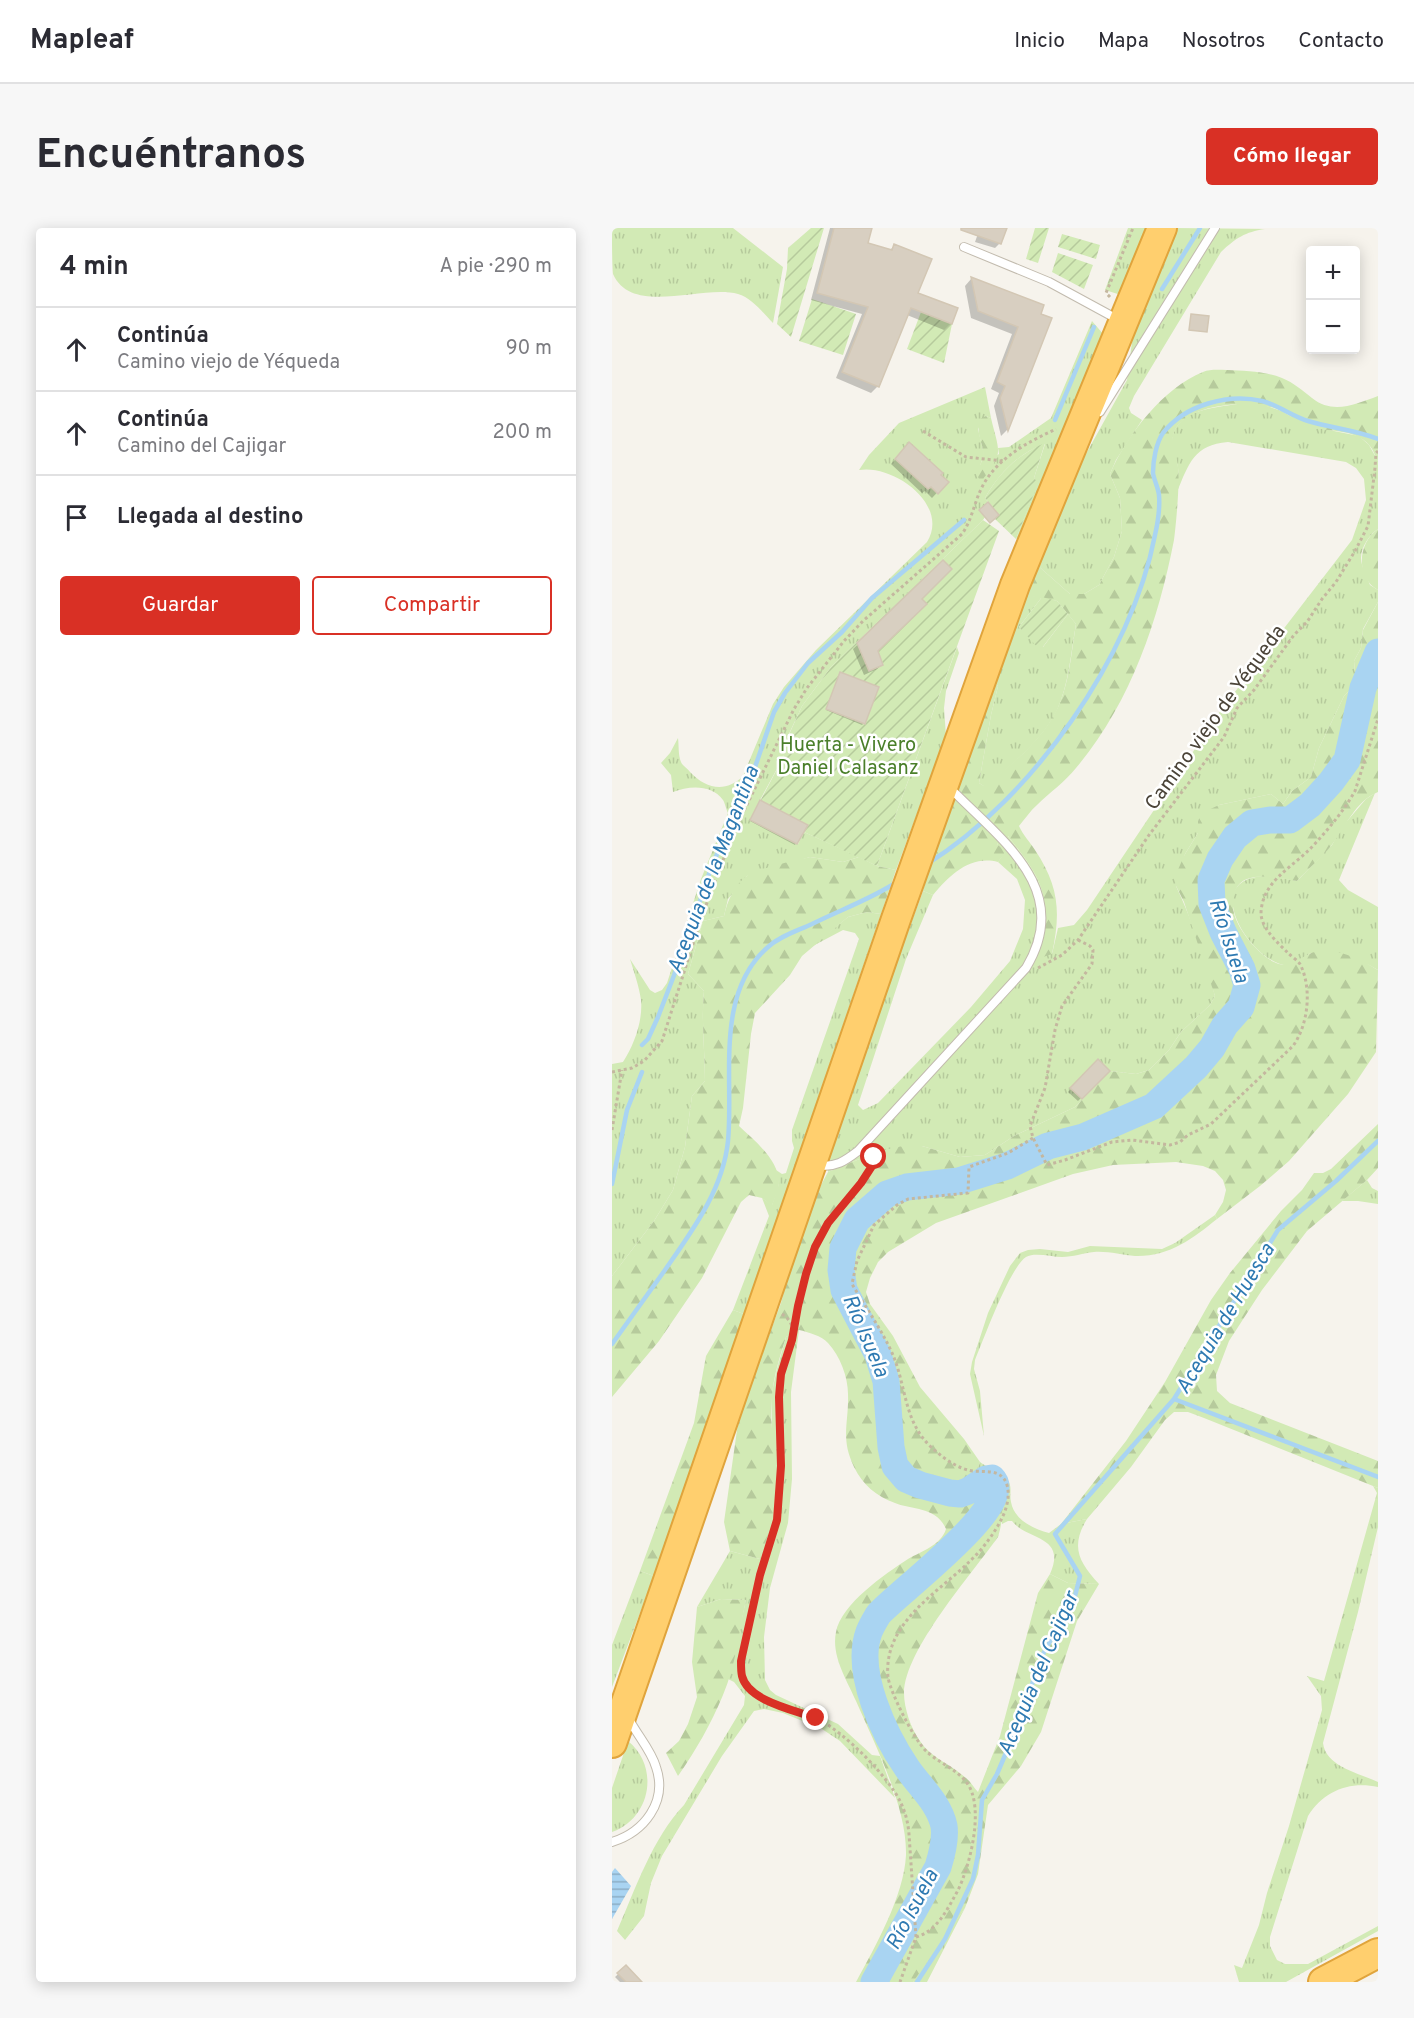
<!DOCTYPE html>
<html lang="es">
<head>
<meta charset="utf-8">
<style>
	body { margin:0; font-family:Overpass,sans-serif; background:#f7f7f7; color:#2b2b33 }
	.controls { position:absolute; right:18px; top:18px; display:grid; overflow:hidden; border-radius:6px; box-shadow:0 3px 15px #0003 }
	.controls button { width:54px; height:54px; display:grid; place-items:center; padding:0; border:0; border-bottom:2px solid #e1e1e2; background:#fff; color:#2b2b33; font:30px sans-serif }
	.stop { position:absolute; width:18px; height:18px; margin:-14px; border:4px solid #d93025; border-radius:50%; background:#fff }
	.stop.end { background:#d93025; border-color:#fff; box-shadow:0 2px 6px #0008 }
	.list { margin:0; padding:0; list-style:none }
	h2 { display:flex; justify-content:space-between; align-items:center; height:78px; margin:0; padding:0 24px; font-size:26px }
	h2 small { font-size:20px; font-weight:400; color:#7c7c81 }
	.list li { display:grid; grid-template-columns:39px 1fr auto; gap:18px; align-items:center; box-sizing:border-box; height:84px; padding:0 24px; border-top:2px solid #e1e1e2 }
	.list b { display:block; font-size:22px; white-space:nowrap }
	.list p { margin:0; font-size:20px; white-space:nowrap; color:#7c7c81 }
	.list em { font-size:20px; font-style:normal; color:#7c7c81 }
	.actions { display:flex; gap:12px; padding:18px 24px }
	.actions a { flex:1; padding:14px 0; border:2px solid #d93025; border-radius:6px; text-align:center; font-size:21px; color:#d93025 }
	.actions .main { background:#d93025; color:#fff }
	.icon { flex:none; width:33px; height:33px; fill:none; stroke:currentColor; stroke-width:2; stroke-linecap:round; stroke-linejoin:round }
	.map { position:relative; flex:none; width:766px; height:1754px; overflow:hidden; border-radius:6px }
	header { display:flex; align-items:center; gap:36px; box-sizing:border-box; height:84px; padding:0 30px; background:#fff; border-bottom:2px solid #e1e1e2 }
	header strong { font-size:28px }
	nav { display:flex; gap:33px; margin-inline-start:auto; font-size:21px }
	.intro { display:flex; align-items:center; justify-content:space-between; box-sizing:border-box; height:144px; padding:0 36px }
	h1 { margin:0; font-size:42px }
	.button { padding:15px 27px; border-radius:6px; background:#d93025; color:#fff; font-size:21px; font-weight:700 }
	main { display:flex; gap:36px; padding:0 36px }
	aside { flex:1; background:#fff; border-radius:6px; box-shadow:0 3px 15px #0003 }
	.map>svg:first-child { display:block }
</style>
</head>
<body>
<header>
<strong>Mapleaf</strong>
<nav><a>Inicio</a><a>Mapa</a><a>Nosotros</a><a>Contacto</a></nav>
</header>
<div class="intro"><h1>Encuéntranos</h1><a class="button">Cómo llegar</a></div>
<main>
<aside>
<h2>4 min<small>A pie · 290 m</small></h2>
<ul class="list">
<li><svg class="icon" aria-label="ahead" viewBox="0 0 24 24"><path d="M12 20V5M6 11l6-6 6 6"/></svg><div><b>Continúa</b><p>Camino viejo de Yéqueda</p></div><em>90 m</em></li>
<li><svg class="icon" aria-label="ahead" viewBox="0 0 24 24"><path d="M12 20V5M6 11l6-6 6 6"/></svg><div><b>Continúa</b><p>Camino del Cajigar</p></div><em>200 m</em></li>
<li><svg class="icon" aria-label="arrive" viewBox="0 0 24 24"><path d="M6 21V4h12l-3 4 3 4H6"/></svg><div><b>Llegada al destino</b></div></li>
</ul>
<div class="actions"><a class="main">Guardar</a><a>Compartir</a></div>
</aside>
<div class="map">
<svg width="766" height="1754" viewBox="0 0 766 1754">
	<defs>
		<pattern id="grass-tufts" width="24" height="20" patternUnits="userSpaceOnUse" patternTransform="scale(1.5)"><rect width="24" height="20" fill="#d2eab5"/><path d="M3 7l-1-3M5 7V3M7 7l1-3M15 17l-1-3M17 17v-4M19 17l1-3" fill="none" stroke="#b6ca9c"/></pattern>
		<pattern id="forest-firs" width="22" height="20" patternUnits="userSpaceOnUse" patternTransform="scale(1.5)"><rect width="22" height="20" fill="#d2eab5"/><path d="M5 1l3.5 6h-7zM16 11l3.5 6h-7z" fill="#b6ca9c"/></pattern>
		<pattern id="garden-furrows" width="10" height="10" patternUnits="userSpaceOnUse" patternTransform="scale(1.5)"><rect width="10" height="10" fill="#d2eab5"/><path d="M-1 1l2-2M0 10L10 0M9 11l2-2" fill="none" stroke="#b6ca9c"/></pattern>
		<pattern id="water-rules" width="6" height="5" patternUnits="userSpaceOnUse" patternTransform="scale(1.5)"><rect width="6" height="5" fill="#a9d4f2"/><path d="M0 2.5h6" fill="none" stroke="#8caec5"/></pattern>
	</defs>
	<rect width="100%" height="100%" fill="#f6f3ec"/>
	<path fill="url(#grass-tufts)" d="M 0,0 L 121,0 L 171,39 L 161,95 C 151,85 140,70 126,66 C 91,56 20,89 1,46 C 0,37 0,11 0,0 Z
		M 516,0 L 537,0 L 509,67 L 493,62 Z
		M 563,0 L 653,1 C 633,4 624,10 609,24 L 522,168 L 517,180 L 519,185 L 530,192 L 504,232 L 498,246 L 508,270 L 510,303 L 502,329 L 487,357 L 472,366 L 458,366 L 424,336 L 465,242 L 515,152 L 522,99 Z
		M 480,93 L 492,107 L 410,307 L 404,311 L 425,256 L 422,250 L 433,216 C 406,225 387,246 373,270 L 376,274 L 367,282 L 373,289 L 371,292 L 219,439 L 190,478 L 168,525 L 172,528 L 148,572 L 186,616 L 192,604 L 247,629 L 231,634 L 198,629 L 135,648 L 116,671 L 112,688 L 91,693 L 76,746 L 92,763 C 89,793 93,823 93,853 L 80,868 L 73,919 L 61,962 L 42,993 L 0,1048 L 0,836 L 11,834 C 22,817 31,793 29,772 C 27,758 22,744 18,731 L 38,762 L 43,765 L 50,762 L 55,755 L 89,651 L 116,585 C 114,581 113,575 111,572 C 99,556 77,558 61,564 L 59,547 L 49,535 L 58,525 L 66,510 C 67,517 66,527 69,534 C 70,537 76,541 78,544 C 94,561 114,565 131,548 L 161,476 L 172,459 L 204,422 L 315,314 C 338,277 282,236 247,242 L 257,227 L 287,195 L 373,159 L 379,190 L 374,188 L 366,201 L 372,226 L 368,238 L 387,226 L 386,220 L 397,219 L 439,190 Z
		M 630,175 L 648,176 L 670,183 L 692,197 L 747,208 L 757,217 L 766,233 L 766,301 C 758,306 749,319 749,330 C 749,338 755,349 758,357 L 766,362 L 766,374 L 751,401 L 749,420 L 742,433 L 744,456 L 732,468 L 707,520 L 699,549 L 680,563 L 671,576 L 659,566 L 607,577 L 586,593 L 586,605 L 573,626 L 564,658 C 580,692 593,731 603,768 L 598,777 L 569,804 L 557,822 L 537,842 L 524,846 L 498,843 L 463,879 L 402,908 L 373,927 L 348,929 L 310,918 L 267,923 L 216,944 L 215,924 L 311,663 L 321,667 L 294,731 L 246,877 L 251,882 L 266,875 L 359,779 L 398,733 L 411,701 L 413,672 L 405,651 L 386,634 L 393,624 L 385,616 L 395,607 C 428,649 441,665 427,720 L 440,726 L 446,700 L 462,697 L 475,682 L 609,482 L 740,312 L 754,272 L 752,251 L 744,240 L 734,234 L 616,214 C 582,217 577,235 565,264 C 565,256 567,247 566,240 C 565,231 559,221 560,212 C 564,179 607,180 630,175 Z
		M 412,367 L 430,369 L 407,399 L 431,419 L 456,386 L 464,396 C 459,424 457,456 445,482 C 430,513 399,537 373,559 L 367,555 L 379,487 L 386,458 L 380,452 Z
		M 345,419 L 347,425 L 334,463 L 332,480 L 334,508 L 284,642 L 265,638 Z
		M 763,565 L 727,652 L 736,662 L 766,679 L 766,742 L 757,737 L 699,725 C 693,728 685,736 679,737 C 646,742 588,659 644,649 C 656,646 673,651 685,653 L 720,617 L 730,599 L 754,571 Z
		M 255,684 L 269,686 L 132,1086 L 121,1082 L 157,988 L 150,970 L 160,977 L 167,956 L 164,942 L 170,946 L 174,945 L 182,920 L 180,913 L 180,902 L 247,711 L 243,705 L 231,702 L 199,719 L 236,689 Z
		M 755,952 L 760,960 L 766,963 L 766,976 L 746,973 L 730,973 Z
		M 603,987 L 605,991 C 580,1011 557,1029 523,1028 C 510,1027 496,1023 482,1024 C 471,1025 461,1029 450,1029 C 439,1029 423,1024 414,1029 C 398,1039 371,1113 363,1132 L 362,1141 L 368,1163 L 372,1208 L 358,1146 L 360,1134 L 376,1085 L 398,1038 L 408,1025 L 416,1022 L 428,1021 L 456,1024 L 478,1018 L 550,1021 L 563,1015 Z
		M 187,1102 L 179,1164 L 180,1251 L 176,1295 L 158,1360 L 152,1409 L 153,1452 L 158,1462 L 164,1467 L 226,1496 L 260,1527 L 268,1528 L 283,1570 L 228,1513 L 210,1501 L 171,1485 L 152,1481 L 142,1483 L 110,1528 L 50,1628 L 39,1655 L 32,1688 L 13,1712 L 5,1703 C 23,1662 41,1609 72,1577 L 132,1477 L 133,1468 L 122,1454 L 116,1451 L 134,1372 L 109,1371 L 85,1379 L 118,1323 L 148,1331 L 160,1193 L 159,1168 L 165,1141 L 174,1109 Z
		M 368,1234 C 376,1241 389,1242 395,1251 C 401,1258 397,1266 399,1274 C 402,1292 422,1301 437,1305 L 449,1296 L 475,1291 C 458,1319 467,1334 487,1356 L 456,1355 L 438,1346 C 455,1307 416,1313 400,1293 L 396,1293 L 390,1296 L 389,1275 L 364,1247 Z
		M 761,1258 L 766,1260 L 766,1299 L 746,1384 L 711,1515 C 714,1539 747,1545 766,1554 L 766,1559 C 737,1553 712,1563 696,1588 L 658,1709 L 658,1718 L 665,1732 L 673,1736 L 696,1736 L 766,1698 L 766,1703 L 674,1754 L 627,1754 L 622,1737 L 630,1740 L 647,1697 L 655,1665 L 677,1598 L 710,1482 L 709,1468 L 695,1448 L 712,1453 L 765,1265 Z
		M 28,1343 L 42,1348 L 0,1459 L 0,1417 Z
		M 16,1513 C 48,1539 39,1590 0,1604 L 0,1560 Z
		M 353,1680 L 315,1754 L 301,1754 L 307,1743 Z"/>
	<path fill="url(#forest-firs)" d="M 615,142 C 633,143 652,143 670,150 C 682,155 690,162 700,170 C 721,187 744,176 766,168 L 766,233 C 763,228 761,221 757,217 C 743,200 713,204 693,198 C 684,195 678,187 670,183 C 644,171 580,174 564,200 C 556,214 565,225 566,239 C 568,254 564,297 562,312 C 546,394 518,476 464,540 C 453,554 438,564 425,577 C 418,583 413,591 407,598 C 411,607 418,614 423,622 C 447,658 449,684 440,726 L 431,729 L 428,725 L 427,720 C 441,666 428,649 396,608 L 385,616 L 394,624 L 386,634 C 358,627 338,647 321,667 L 311,663 L 324,616 L 380,452 L 386,458 L 379,487 L 367,555 L 372,558 C 403,534 437,507 450,469 C 458,446 460,420 464,396 L 445,373 L 412,367 L 424,336 L 458,366 L 472,366 L 487,357 L 502,329 L 510,303 L 508,270 L 498,246 C 514,208 552,159 591,144 C 598,141 607,142 615,142 Z
		M 374,188 L 379,190 C 387,224 393,226 369,253 L 363,245 C 382,220 361,214 368,191 Z
		M 766,301 L 766,362 C 744,350 745,315 766,301 Z
		M 766,374 L 766,564 C 743,573 733,600 719,618 C 709,630 696,641 685,653 C 669,651 651,645 635,651 C 624,655 621,666 621,677 C 620,697 648,730 667,736 C 680,739 686,731 697,726 C 718,716 748,731 766,742 L 764,824 L 736,866 L 677,933 L 648,958 L 605,991 L 603,987 L 611,974 L 614,962 L 611,952 L 603,943 L 591,938 L 564,934 L 501,937 L 461,946 L 324,995 L 276,1024 L 266,1034 L 258,1050 L 254,1064 L 258,1076 L 281,1108 L 308,1159 L 352,1211 L 368,1234 L 364,1247 C 389,1263 395,1280 386,1309 C 360,1346 293,1421 292,1465 C 292,1480 299,1501 308,1513 C 319,1530 340,1537 354,1550 C 359,1554 362,1560 366,1564 L 388,1508 L 426,1365 L 438,1346 L 456,1355 L 487,1356 L 465,1393 L 429,1504 L 409,1538 L 376,1577 L 366,1646 L 353,1680 L 301,1754 L 244,1754 C 263,1719 292,1668 294,1627 C 295,1578 263,1517 244,1473 C 235,1452 219,1428 224,1404 C 229,1376 273,1346 296,1331 C 310,1323 329,1317 334,1301 C 325,1279 301,1282 283,1275 C 264,1268 251,1257 242,1239 C 228,1210 237,1195 236,1166 C 236,1149 228,1128 216,1115 C 210,1108 196,1104 187,1102 L 174,1109 C 168,1128 162,1147 160,1167 C 157,1193 163,1220 164,1245 C 165,1274 158,1304 148,1331 L 118,1323 L 112,1294 L 127,1188 L 169,1075 L 179,1037 L 209,957 L 216,944 L 267,923 L 291,918 L 310,918 L 348,929 L 373,927 L 402,908 L 463,879 L 498,843 L 524,846 L 537,842 L 557,822 L 569,804 L 598,777 L 603,768 L 572,674 L 564,658 L 564,646 L 573,626 L 586,605 L 586,593 L 590,585 L 607,577 L 659,566 L 671,576 L 680,563 L 699,549 L 707,520 L 732,468 L 744,456 L 742,433 L 749,420 L 751,402 Z
		M 198,629 L 231,634 L 247,629 L 265,638 L 284,642 L 269,686 L 255,684 L 236,689 L 190,728 L 178,747 L 143,785 L 139,806 L 131,880 L 127,898 C 142,912 167,932 167,955 C 167,962 162,971 160,978 L 150,970 L 137,967 L 129,974 L 90,1050 L 47,1113 L 0,1169 L 0,1048 L 42,993 L 61,962 L 73,919 L 80,868 L 93,853 C 93,823 89,793 92,763 L 76,746 L 91,693 L 112,688 C 115,674 122,657 135,648 C 144,641 185,632 198,629 Z
		M 766,896 L 766,940 L 755,952 L 695,1003 L 650,1062 L 617,1113 L 604,1147 L 605,1163 L 618,1175 L 766,1233 L 766,1260 L 592,1190 L 576,1184 L 562,1184 L 553,1192 L 519,1239 L 475,1291 L 449,1296 L 514,1213 L 553,1154 L 599,1072 L 618,1045 L 669,983 L 690,962 L 702,945 L 711,945 L 719,941 Z
		M 121,1082 L 132,1086 L 42,1348 L 28,1343 L 82,1195 L 94,1128 Z
		M 109,1371 L 134,1372 C 127,1403 124,1437 111,1467 C 99,1496 84,1522 66,1548 L 54,1525 L 67,1513 L 76,1496 L 85,1469 L 80,1434 L 85,1379 Z"/>
	<path fill="url(#garden-furrows)" d="M 199,0 L 212,0 L 179,109 L 165,96 L 175,41 L 176,20 Z
		M 423,0 L 437,0 L 426,35 L 414,31 Z
		M 450,6 L 488,17 L 484,31 L 446,19 Z
		M 446,25 L 481,37 L 472,61 L 440,44 Z
		M 200,71 L 244,86 L 231,127 L 187,113 Z
		M 309,84 L 340,96 L 332,135 L 295,121 Z
		M 433,215 L 422,250 L 426,255 L 404,311 L 383,291 L 387,287 L 373,270 C 387,245 406,226 433,215 Z
		M 371,292 L 387,303 L 265,638 L 192,604 L 185,616 L 138,592 L 172,528 L 168,526 L 190,478 L 219,439 Z
		M 430,369 L 445,373 L 456,386 L 430,420 L 427,421 L 407,399 Z"/>
	<path fill="url(#water-rules)" d="M 3,1640 L 19,1658 L 0,1691 L 0,1644 Z"/>
	<path fill="#0003" d="M 218,0 L 259,0 L 254,16 L 277,23 L 283,17 L 304,66 L 339,95 L 332,102 L 295,87 L 266,158 L 259,165 L 224,150 L 250,86 L 199,72 Z
		M 368,0 L 393,0 L 388,15 L 383,20 L 363,14 Z
		M 359,51 L 438,91 L 395,202 L 389,208 L 382,178 L 387,165 L 379,161 L 400,106 L 359,90 L 353,58 Z
		M 298,217 L 335,254 L 320,270 L 313,263 L 310,265 L 279,236 Z
		M 331,334 L 264,423 L 270,436 L 265,441 L 252,447 L 241,421 Z
		M 228,445 L 252,495 L 250,497 L 214,482 Z
		M 147,575 L 184,615 L 183,617 L 138,593 Z
		M 486,833 L 496,843 L 466,873 L 456,864 Z
		M 14,1739 L 26,1754 L 8,1754 L 3,1749 Z"/>
	<g fill="none" stroke-linecap="round" stroke-linejoin="round">
		<path stroke="#a9d4f2" stroke-width="4.5" d="M 550,61 L 588,0
			M 443,192 L 482,99
			M 315,636 C 420,571 520,428 543,307 C 546,294 548,280 547,267 C 546,259 542,252 541,245 C 541,233 544,215 551,205 C 573,177 616,165 650,173 C 666,177 680,188 696,193 C 719,200 743,202 766,211
			M 30,817 L 36,811 L 46,789 L 71,724 L 99,640 L 143,539 L 162,484 L 173,465 L 196,435 L 230,404 L 260,370 L 352,292
			M 766,913 L 724,953 L 666,1002 L 562,1171 L 766,1249
			M 0,956 L 15,882 L 30,844
			M 0,1116 C 18,1091 35,1067 53,1042 C 80,1003 111,962 116,913 C 122,851 102,766 156,719 C 168,708 185,703 200,696 C 228,682 259,671 285,654
			M 305,1754 L 333,1711 L 361,1651 L 366,1627 L 370,1572 L 385,1546 L 397,1518 L 432,1424 L 462,1372 L 468,1348 L 443,1306 L 562,1171"/>
		<path stroke="#a9d4f2" stroke-width="27" d="M 262,1754 L 326,1639 C 330,1626 334,1611 332,1598 C 327,1575 308,1559 295,1540 C 273,1508 242,1444 257,1404 C 259,1399 263,1392 266,1387 C 281,1368 407,1276 380,1250 L 374,1251 L 356,1263 L 348,1266 L 338,1265 L 308,1257 L 294,1251 L 283,1238 L 279,1219 L 274,1153 L 266,1127 L 232,1062 L 229,1042 L 231,1020 L 245,992 L 275,966 L 295,959 L 347,953 L 395,938 L 436,918 L 471,909 L 542,878 L 584,839 L 600,820 L 613,797 L 629,779 L 635,757 L 630,741 L 611,704 L 600,676 L 599,652 L 608,631 L 623,609 L 640,595 L 658,592 L 678,592 L 698,577 L 719,554 L 735,532 L 751,460 L 766,424"/>
	</g>
	<path fill="#d8cfc1" stroke="#d3c7b4" stroke-width="1.5" d="M 222,0 L 260,0 L 256,15 L 280,22 L 282,16 L 320,31 L 306,65 L 346,80 L 340,96 L 299,80 L 267,159 L 230,144 L 256,79 L 205,65 Z
		M 349,0 L 395,0 L 389,16 L 349,2 Z
		M 359,49 L 432,77 L 429,86 L 440,90 L 396,203 L 388,170 L 393,158 L 385,154 L 406,99 L 366,83 Z
		M 579,86 L 597,88 L 595,104 L 577,102 Z
		M 297,214 L 331,245 L 329,247 L 337,254 L 326,266 L 319,259 L 316,261 L 283,231 Z
		M 376,274 L 387,287 L 378,295 L 367,282 Z
		M 331,332 L 340,341 L 310,371 L 315,376 L 266,423 L 271,437 L 257,443 L 245,415 Z
		M 228,444 L 267,459 L 253,496 L 214,481 Z
		M 148,572 L 196,597 L 185,616 L 138,592 Z
		M 486,831 L 498,843 L 470,871 L 458,860 Z
		M 14,1737 L 30,1754 L 14,1754 L 5,1745 Z"/>
	<g fill="none" stroke-linecap="round" stroke-linejoin="round">
		<g stroke="#c2bbae" stroke-width="10">
			<path id="lane" d="M 352,19 L 437,54 L 507,92
				M 488,184 L 603,0
				M 206,937 C 223,940 233,933 246,923 L 414,740 C 462,661 388,611 338,560
				M 0,1614 C 32,1604 56,1574 44,1539 C 39,1522 25,1507 17,1491"/>
		</g>
		<g stroke="#e0a43c" stroke-width="32">
			<path id="highway" d="M 0,1515 L 284,691 L 403,357 L 550,0
				M 711,1754 L 766,1725"/>
		</g>
		<path stroke="#c4b79f" stroke-width="3" stroke-dasharray="3 3" stroke-linecap="butt" d="M 498,69 L 494,65 L 521,0
			M 311,203 L 354,229 L 391,233
			M 466,712 L 478,718 L 481,722 L 480,736 L 450,778 L 443,802 L 433,860 L 418,898 L 421,910 L 435,937 L 453,932 L 500,914 L 520,912 L 558,917 L 568,914 L 576,907 L 599,896 L 681,818 C 696,797 700,762 689,738 C 687,733 680,729 676,725 C 666,715 649,700 649,685 C 650,654 679,640 698,621 C 715,603 731,584 743,563 L 766,491
			M 426,740 L 450,727 L 466,712 L 537,607 L 612,509 L 625,480 L 642,462 L 682,407 L 695,394 L 710,371 L 724,354 L 743,323 L 756,298 L 763,240 L 764,225 L 766,223
			M 0,844 L 20,840 L 32,833 L 50,813 L 90,688 L 122,603 L 182,481 L 195,460 L 232,413 L 251,393 L 350,306 C 360,292 362,275 370,259 C 385,230 416,214 444,201
			M 0,902 L 10,842
			M 170,1086 C 195,1102 170,1134 168,1157 C 165,1194 171,1231 168,1268 C 166,1296 155,1321 148,1348 C 141,1376 135,1405 129,1433 C 132,1481 174,1474 206,1491 C 233,1505 276,1548 289,1575 C 294,1586 296,1595 297,1606 L 304,1709 L 288,1754
			M 182,1099 C 187,1060 199,1016 223,985 C 234,972 268,940 260,924
			M 304,1709 C 325,1703 335,1682 345,1664 C 358,1639 373,1579 355,1555 C 345,1541 325,1534 313,1522 C 302,1511 278,1464 276,1449 C 271,1396 324,1366 356,1335 C 370,1322 383,1305 391,1288 C 395,1279 398,1267 395,1257 C 389,1238 369,1246 356,1242 C 341,1238 329,1228 318,1218 C 292,1193 294,1158 281,1127 C 270,1102 254,1080 240,1056 L 245,1033 L 262,997 L 285,977 L 296,971 L 356,965 L 357,939 L 396,925 L 421,910"/>
		<use href="#lane" stroke="#fff" stroke-width="8"/>
		<use href="#highway" stroke="#ffcf6e" stroke-width="28"/>
	</g>
	<g fill="none" stroke-linecap="round" stroke-linejoin="round">
		<path stroke="#d93025" stroke-width="8" d="M 204,1490 C 182,1482 136,1473 130,1448 C 129,1444 129,1438 129,1433 L 148,1347 L 165,1292 L 169,1238 L 167,1169 L 169,1146 L 180,1112 L 186,1078 L 194,1046 L 203,1019 L 216,995 L 249,955 L 262,935 L 262,929"/>
	</g>
	<g text-anchor="middle" dominant-baseline="central" stroke-width="5" stroke-linejoin="round" paint-order="stroke">
		<g font-size="20" fill="#4b4439" stroke="#fff">
			<text transform="translate(604 490) rotate(-54)">Camino viejo de Yéqueda</text>
		</g>
		<g font-size="20" fill="#4a7f2a" stroke="#fff">
			<text x="236" y="518">Huerta - Vivero<tspan x="236" dy="23">Daniel Calasanz</tspan></text>
		</g>
		<g font-size="21" font-style="italic" fill="#2e7ab2" stroke="#fff">
			<text transform="translate(102 642) rotate(-69)">Acequia de la Magantina</text>
			<text transform="translate(616 713) rotate(72)">Río Isuela</text>
			<text transform="translate(614 1091) rotate(-59)">Acequia de Huesca</text>
			<text transform="translate(253 1108) rotate(67)">Río Isuela</text>
			<text transform="translate(427 1446) rotate(-67)">Acequia del Cajigar</text>
			<text transform="translate(301 1682) rotate(-62)">Río Isuela</text>
		</g>
	</g>
</svg>
<div class="controls">
<button>+</button>
<button>−</button>
</div>
<div class="stop" style="left:262px;top:929px"></div>
<div class="stop end" style="left:204px;top:1490px"></div>
</div>
</main>
</body>
</html>
